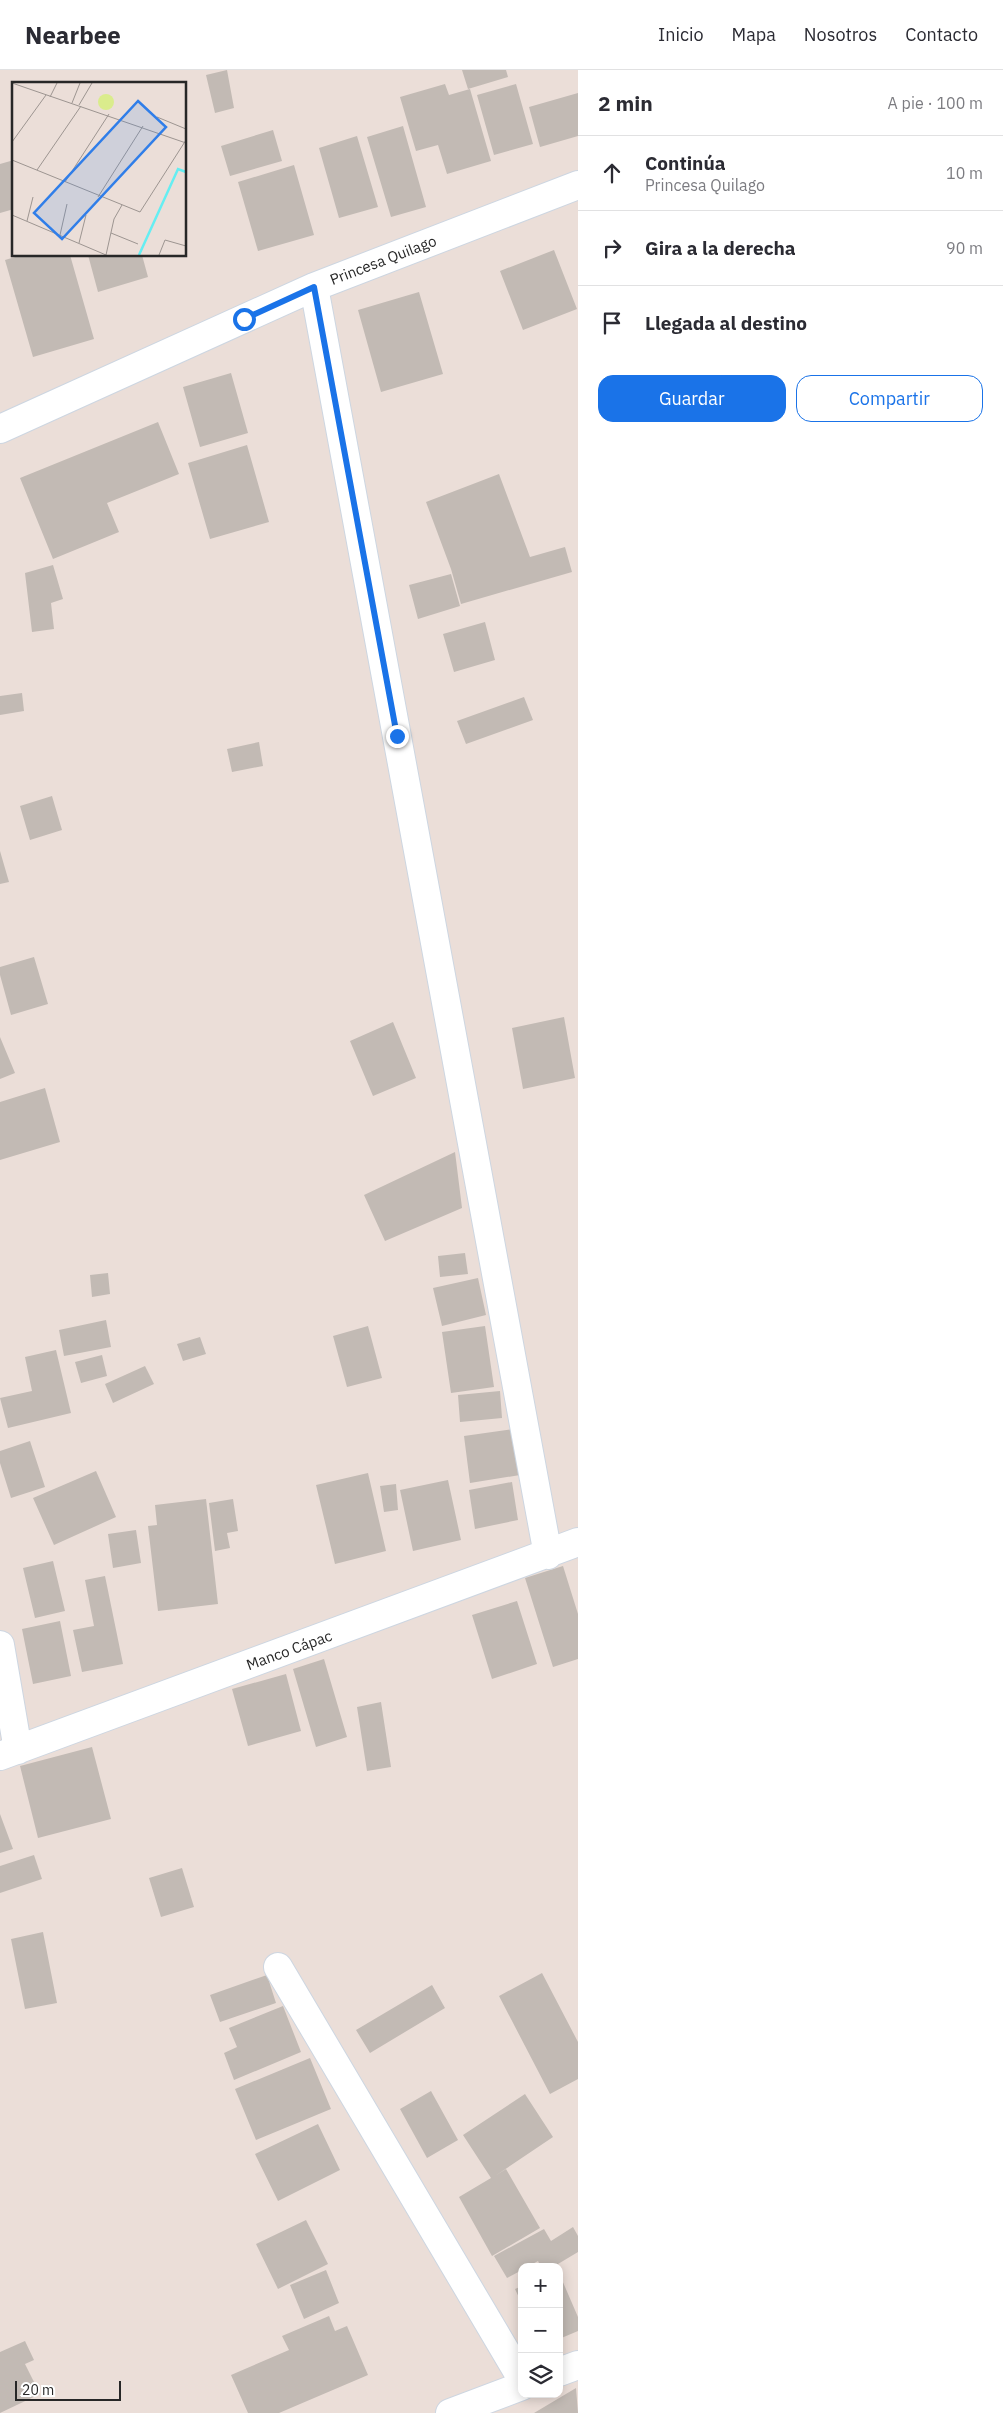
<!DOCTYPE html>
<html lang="es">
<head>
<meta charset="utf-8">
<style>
	body { margin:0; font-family:"IBM Plex Sans",sans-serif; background:#f7f7f7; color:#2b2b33 }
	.controls { position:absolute; right:15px; bottom:15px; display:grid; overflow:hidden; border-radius:10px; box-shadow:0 2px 12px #0003 }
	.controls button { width:45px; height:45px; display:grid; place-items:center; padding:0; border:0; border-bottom:1px solid #e1e1e2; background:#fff; color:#2b2b33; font:25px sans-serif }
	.scale { position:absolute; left:15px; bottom:12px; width:106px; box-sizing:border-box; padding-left:5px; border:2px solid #272727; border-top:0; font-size:14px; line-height:18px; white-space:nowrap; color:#272727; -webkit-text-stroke:4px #fff; paint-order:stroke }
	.stop { position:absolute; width:15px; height:15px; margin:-11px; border:4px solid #1a73e8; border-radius:50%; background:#fff }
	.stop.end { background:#1a73e8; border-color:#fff; box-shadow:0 1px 5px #0008 }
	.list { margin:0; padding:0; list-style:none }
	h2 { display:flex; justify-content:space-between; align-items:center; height:65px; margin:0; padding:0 20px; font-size:21px }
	h2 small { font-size:16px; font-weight:400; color:#7c7c81 }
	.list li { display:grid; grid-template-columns:32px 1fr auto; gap:15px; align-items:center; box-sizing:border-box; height:75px; padding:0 20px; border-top:1px solid #e1e1e2 }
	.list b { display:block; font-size:19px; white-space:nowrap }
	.list p { margin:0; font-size:16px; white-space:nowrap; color:#7c7c81 }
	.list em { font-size:16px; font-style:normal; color:#7c7c81 }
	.actions { display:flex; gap:10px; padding:15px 20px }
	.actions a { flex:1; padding:11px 0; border:1px solid #1a73e8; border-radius:15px; text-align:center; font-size:18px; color:#1a73e8 }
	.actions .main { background:#1a73e8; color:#fff }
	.icon { flex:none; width:28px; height:28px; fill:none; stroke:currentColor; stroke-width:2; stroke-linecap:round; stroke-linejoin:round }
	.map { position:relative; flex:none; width:578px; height:2343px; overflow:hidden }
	header { display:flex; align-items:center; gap:30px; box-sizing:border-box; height:70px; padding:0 25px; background:#fff; border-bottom:1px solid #e1e1e2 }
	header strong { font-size:24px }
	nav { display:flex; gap:28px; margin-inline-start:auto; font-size:18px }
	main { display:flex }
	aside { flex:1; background:#fff }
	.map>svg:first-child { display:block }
</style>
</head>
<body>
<header>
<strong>Nearbee</strong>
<nav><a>Inicio</a><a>Mapa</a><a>Nosotros</a><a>Contacto</a></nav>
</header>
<main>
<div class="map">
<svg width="578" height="2343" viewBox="0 0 578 2343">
	<rect width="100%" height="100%" fill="#ebded8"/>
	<path fill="#c2bab4" d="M 227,0 L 234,38 L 215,43 L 206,5 Z
		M 462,0 L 506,0 L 508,7 L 468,19 Z
		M 445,14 L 449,25 L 470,19 L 491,91 L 447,104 L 438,75 L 416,81 L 400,27 Z
		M 516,14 L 533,74 L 494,85 L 477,25 Z
		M 578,23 L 578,66 L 540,77 L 529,37 Z
		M 403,56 L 426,137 L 391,147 L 367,67 Z
		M 273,60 L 282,91 L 230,106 L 221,76 Z
		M 357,66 L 378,137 L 339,148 L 319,78 Z
		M 14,90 L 14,139 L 0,143 L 0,94 Z
		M 294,95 L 314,165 L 258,181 L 238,112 Z
		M 554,180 L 577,239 L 523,260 L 500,201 Z
		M 22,185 L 70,185 L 94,269 L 33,287 L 5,190 Z
		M 88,185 L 142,185 L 148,207 L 98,222 Z
		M 419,222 L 443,304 L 381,322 L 358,240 Z
		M 231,303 L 248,363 L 200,377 L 183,317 Z
		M 158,352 L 179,404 L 107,433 L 119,462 L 53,489 L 20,408 Z
		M 247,375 L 269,452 L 210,469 L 188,393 Z
		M 499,404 L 530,487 L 565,477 L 572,502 L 461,534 L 451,499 L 426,432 Z
		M 53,495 L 63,529 L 51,533 L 54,559 L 32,562 L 25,503 Z
		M 451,504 L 460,536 L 418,549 L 409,515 Z
		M 485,552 L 495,590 L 454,602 L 443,564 Z
		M 22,623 L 24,641 L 0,645 L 0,626 Z
		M 524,627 L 533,650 L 466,674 L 457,651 Z
		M 259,672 L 263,696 L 232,702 L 227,679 Z
		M 52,726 L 62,760 L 30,770 L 20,736 Z
		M 0,781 L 9,812 L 0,814 Z
		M 34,887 L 48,934 L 11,945 L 0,905 L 0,897 Z
		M 564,947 L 575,1008 L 523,1019 L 512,958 Z
		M 393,952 L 416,1008 L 373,1026 L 350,971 Z
		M 0,967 L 15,1003 L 0,1009 Z
		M 45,1018 L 60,1072 L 0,1090 L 0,1032 Z
		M 455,1082 L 462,1138 L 385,1171 L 364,1125 Z
		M 465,1183 L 468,1204 L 440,1207 L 438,1186 Z
		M 108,1203 L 110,1224 L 92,1227 L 90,1205 Z
		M 478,1208 L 486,1245 L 442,1256 L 433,1218 Z
		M 106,1250 L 111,1277 L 64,1286 L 59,1260 Z
		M 368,1256 L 382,1308 L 347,1317 L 333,1266 Z
		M 485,1256 L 494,1317 L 451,1323 L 442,1262 Z
		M 200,1267 L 206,1284 L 183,1291 L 177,1274 Z
		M 56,1280 L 71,1343 L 8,1358 L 0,1328 L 32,1321 L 25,1287 Z
		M 102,1285 L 107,1306 L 81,1313 L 75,1292 Z
		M 145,1296 L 154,1314 L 113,1333 L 105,1314 Z
		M 500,1321 L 502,1348 L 460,1352 L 458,1325 Z
		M 514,1359 L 520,1405 L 470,1413 L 464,1366 Z
		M 30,1371 L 45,1417 L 11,1428 L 0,1393 L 0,1381 Z
		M 96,1401 L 116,1447 L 54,1475 L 33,1428 Z
		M 368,1403 L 386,1481 L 335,1494 L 316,1415 Z
		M 448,1410 L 461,1470 L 413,1481 L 400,1420 Z
		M 512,1412 L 518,1450 L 475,1459 L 469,1420 Z
		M 396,1414 L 398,1440 L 384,1442 L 380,1416 Z
		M 206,1429 L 218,1534 L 158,1541 L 148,1456 L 157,1455 L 155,1435 Z
		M 233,1429 L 238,1461 L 227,1463 L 230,1478 L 215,1481 L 209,1433 Z
		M 136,1460 L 141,1493 L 113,1498 L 108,1464 Z
		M 53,1491 L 65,1541 L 35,1548 L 23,1498 Z
		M 563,1496 L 578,1544 L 578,1589 L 553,1597 L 525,1508 Z
		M 105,1506 L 123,1594 L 82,1602 L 73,1560 L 94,1556 L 85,1510 Z
		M 517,1531 L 537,1594 L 492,1609 L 472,1545 Z
		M 60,1551 L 71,1606 L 33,1614 L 22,1559 Z
		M 324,1589 L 347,1667 L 316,1677 L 293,1599 Z
		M 286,1604 L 301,1661 L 248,1676 L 232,1619 Z
		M 381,1632 L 391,1697 L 367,1701 L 357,1637 Z
		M 92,1677 L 111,1749 L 38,1768 L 20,1696 Z
		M 0,1744 L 13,1779 L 0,1783 Z
		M 34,1785 L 42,1809 L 0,1823 L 0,1796 Z
		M 182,1798 L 194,1837 L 161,1847 L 149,1808 Z
		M 43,1862 L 57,1933 L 25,1939 L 11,1869 Z
		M 542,1903 L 578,1972 L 578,2009 L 550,2024 L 499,1926 Z
		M 267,1905 L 276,1933 L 220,1952 L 210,1925 Z
		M 432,1915 L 445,1938 L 370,1983 L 356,1960 Z
		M 283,1936 L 301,1982 L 234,2010 L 224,1983 L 237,1977 L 229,1958 Z
		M 310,1988 L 331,2039 L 256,2070 L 235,2019 Z
		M 431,2021 L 458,2070 L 427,2088 L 400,2039 Z
		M 525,2024 L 553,2067 L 495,2106 L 506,2099 L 540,2158 L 492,2186 L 459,2127 L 491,2108 L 463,2065 Z
		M 318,2054 L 340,2100 L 278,2131 L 255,2084 Z
		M 306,2150 L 328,2194 L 278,2219 L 256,2174 Z
		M 573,2157 L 578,2166 L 578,2182 L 553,2197 L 541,2197 L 538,2191 L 527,2197 L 522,2197 L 522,2200 L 507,2208 L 494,2186 L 544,2159 L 551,2171 Z
		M 326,2200 L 339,2233 L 304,2249 L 290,2215 Z
		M 559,2203 L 578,2247 L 578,2261 L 559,2269 Z
		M 522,2216 L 522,2234 L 515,2219 Z
		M 329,2246 L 335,2261 L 347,2256 L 368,2305 L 279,2343 L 248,2343 L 231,2305 L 289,2280 L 282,2266 Z
		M 25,2271 L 34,2290 L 25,2294 L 40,2324 L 0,2343 L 0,2282 Z
		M 576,2318 L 578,2343 L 534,2343 Z"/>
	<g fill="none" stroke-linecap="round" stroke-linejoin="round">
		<g stroke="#cdd6e1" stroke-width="30">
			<path id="minor" d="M 314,217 L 548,1485
				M 0,359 L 314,217 L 578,115
				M 0,1575 L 18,1680
				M 0,1686 L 578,1472
				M 278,1897 L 522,2309
				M 559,2302 L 578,2295
				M 450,2343 L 522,2316"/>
		</g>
		<use href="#minor" stroke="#fff" stroke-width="28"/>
	</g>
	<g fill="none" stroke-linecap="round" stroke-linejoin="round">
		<path stroke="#1a73e8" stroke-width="6" d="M 244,249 L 314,217 L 397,666"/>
	</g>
	<g text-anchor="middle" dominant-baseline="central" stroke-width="4" stroke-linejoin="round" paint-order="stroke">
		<g font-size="15" fill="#272727" stroke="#fff">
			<text transform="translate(383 190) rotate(-21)">Princesa Quilago</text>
			<text transform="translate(289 1580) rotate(-20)">Manco Cápac</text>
		</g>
	</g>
	<g transform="translate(12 12)">
		<rect width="174" height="174" fill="#ebded8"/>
		<path d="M86 20a8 8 0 1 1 16 0a8 8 0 1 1-16 0Z" fill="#daec8c"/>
		<path fill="none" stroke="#65eef2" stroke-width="2.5" d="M 127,173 L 166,87 L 174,90"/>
		<path fill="none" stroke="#9d9591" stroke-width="1" d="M 0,1 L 174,61M 38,15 L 45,1M 60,21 L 68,1M 67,23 L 80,1M 145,35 L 174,47M 0,60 L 34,13M 0,78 L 128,130 L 174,58M 25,88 L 69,24M 53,100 L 97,32M 86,115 L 131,44M 0,133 L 94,173M 15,139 L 21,115M 99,151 L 126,162M 48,153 L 55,122M 67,161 L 74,133M 94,173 L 102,137 L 110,123M 147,173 L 153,158 L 174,164"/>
		<path fill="#307ee9" fill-opacity="0.15" stroke="#307ee9" stroke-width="2.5" d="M 126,19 L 154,45 L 50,157 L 22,131 Z"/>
		<rect width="174" height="174" fill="none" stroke="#272727" stroke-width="2.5"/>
	</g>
</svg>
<div class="controls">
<button>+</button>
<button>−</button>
<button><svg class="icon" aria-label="layers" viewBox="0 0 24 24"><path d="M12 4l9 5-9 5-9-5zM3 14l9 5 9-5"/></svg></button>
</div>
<div class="scale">20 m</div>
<div class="stop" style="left:244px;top:249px"></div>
<div class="stop end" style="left:397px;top:666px"></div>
</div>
<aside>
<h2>2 min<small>A pie · 100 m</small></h2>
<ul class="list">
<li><svg class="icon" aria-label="ahead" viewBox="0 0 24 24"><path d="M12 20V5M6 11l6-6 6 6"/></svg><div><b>Continúa</b><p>Princesa Quilago</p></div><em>10 m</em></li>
<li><svg class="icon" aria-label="right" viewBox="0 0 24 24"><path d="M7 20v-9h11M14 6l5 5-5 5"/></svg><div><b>Gira a la derecha</b></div><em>90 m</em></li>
<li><svg class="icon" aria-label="arrive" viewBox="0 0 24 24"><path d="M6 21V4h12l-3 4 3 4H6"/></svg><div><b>Llegada al destino</b></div></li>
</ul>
<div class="actions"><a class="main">Guardar</a><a>Compartir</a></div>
</aside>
</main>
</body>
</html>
